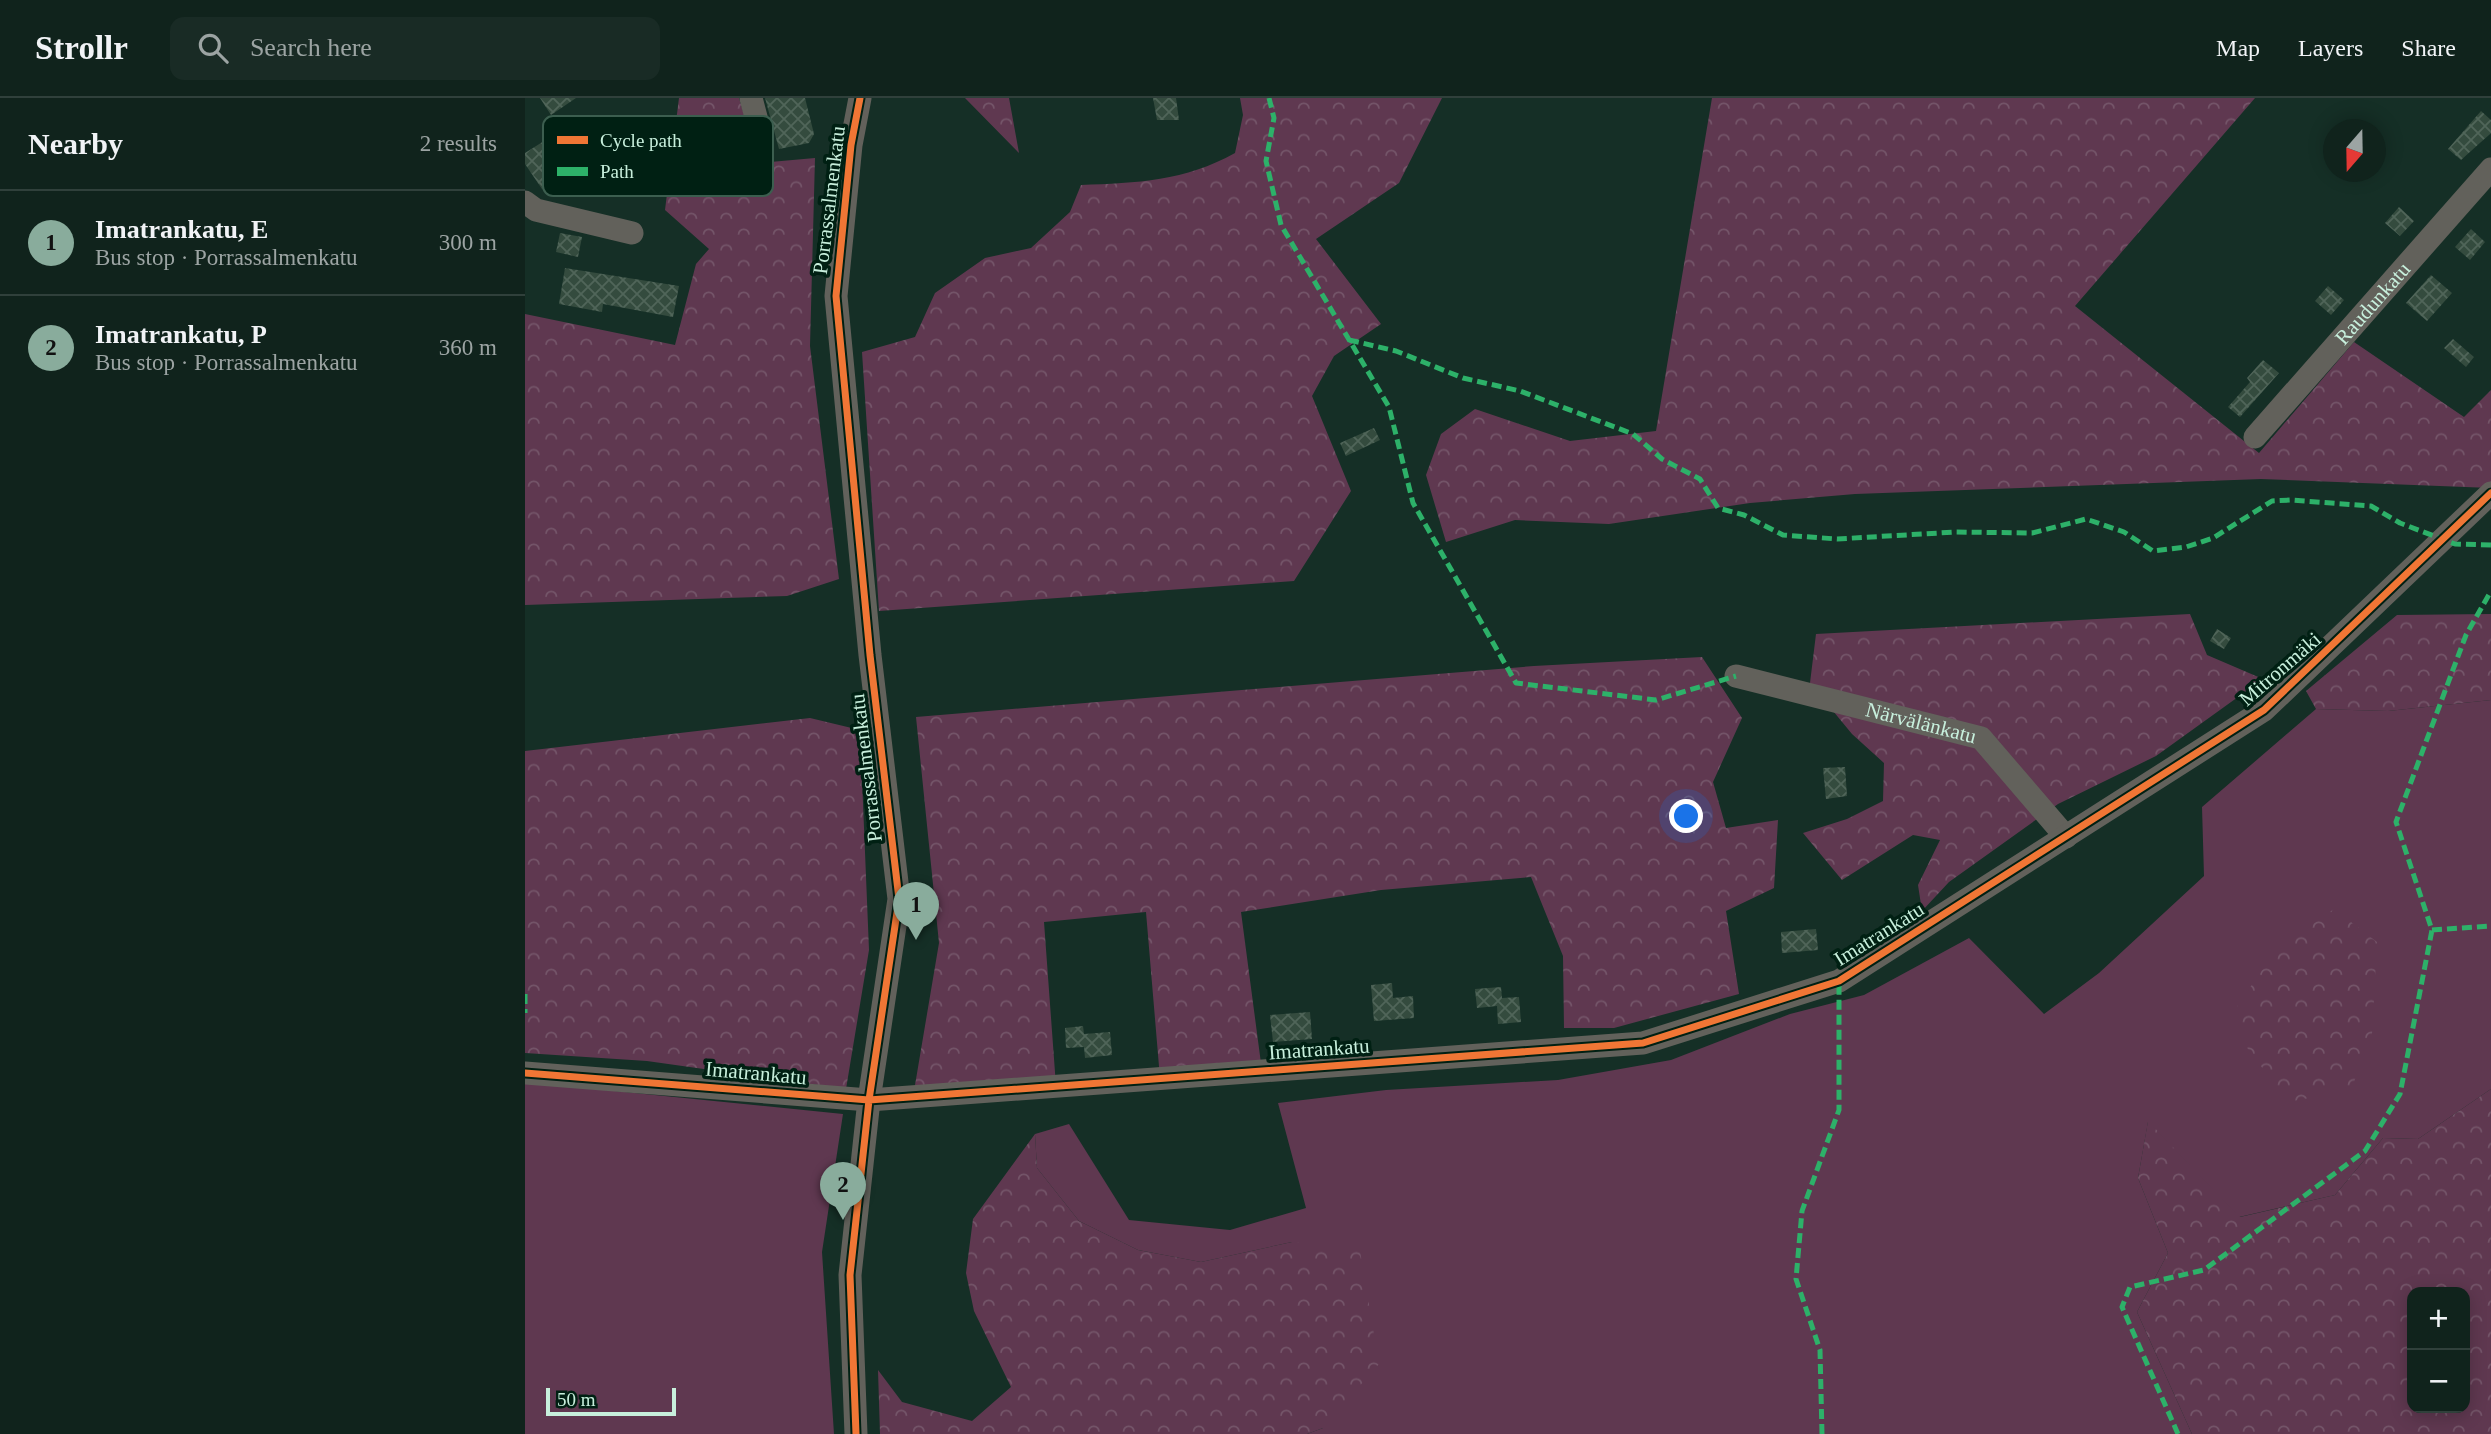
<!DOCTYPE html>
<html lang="en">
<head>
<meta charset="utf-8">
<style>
	body { margin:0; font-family:Georgia,serif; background:#192b25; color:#f1f3f6 }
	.controls { position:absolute; right:21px; bottom:21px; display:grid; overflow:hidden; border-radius:14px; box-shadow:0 4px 18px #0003 }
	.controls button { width:63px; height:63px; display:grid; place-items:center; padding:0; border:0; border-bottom:2px solid #30403b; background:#10231c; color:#f1f3f6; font:35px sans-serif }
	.compass { position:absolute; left:1798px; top:21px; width:63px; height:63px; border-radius:50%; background:#10231c; box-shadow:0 4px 18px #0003; rotate:200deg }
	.scale { position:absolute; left:21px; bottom:18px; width:130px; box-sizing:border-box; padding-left:7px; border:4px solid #c7efdc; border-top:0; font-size:19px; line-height:24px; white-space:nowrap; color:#c7efdc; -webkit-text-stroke:5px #002013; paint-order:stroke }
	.you { position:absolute; left:1162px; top:719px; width:24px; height:24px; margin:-18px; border:5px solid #fff; border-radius:50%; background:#1a73e8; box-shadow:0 0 0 10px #1a73e833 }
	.badge { display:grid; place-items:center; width:46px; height:46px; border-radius:50%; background:#89ac9c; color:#111; font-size:23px; font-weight:700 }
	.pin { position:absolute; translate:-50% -58px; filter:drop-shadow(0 2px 4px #0008) }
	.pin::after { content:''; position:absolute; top:37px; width:24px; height:21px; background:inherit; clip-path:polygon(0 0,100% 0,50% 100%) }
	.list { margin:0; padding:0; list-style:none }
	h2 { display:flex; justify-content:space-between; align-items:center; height:91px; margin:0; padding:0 28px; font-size:30px }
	h2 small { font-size:23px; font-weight:400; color:#9ca4a3 }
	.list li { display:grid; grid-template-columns:46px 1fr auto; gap:21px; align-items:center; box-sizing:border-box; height:105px; padding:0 28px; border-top:2px solid #30403b }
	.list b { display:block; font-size:26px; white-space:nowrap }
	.list p { margin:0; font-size:23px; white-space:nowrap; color:#9ca4a3 }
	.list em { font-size:23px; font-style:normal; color:#9ca4a3 }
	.icon { flex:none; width:38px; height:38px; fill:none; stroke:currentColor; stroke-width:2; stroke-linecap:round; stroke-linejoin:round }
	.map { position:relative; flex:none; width:1966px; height:1336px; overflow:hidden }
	header { display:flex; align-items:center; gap:42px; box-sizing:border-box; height:98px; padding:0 35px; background:#10231c; border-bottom:2px solid #30403b }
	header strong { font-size:33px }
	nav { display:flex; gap:38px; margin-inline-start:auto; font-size:24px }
	.search { width:490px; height:63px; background:#192b25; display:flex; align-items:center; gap:18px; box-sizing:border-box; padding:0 24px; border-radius:14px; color:#9ca4a3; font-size:26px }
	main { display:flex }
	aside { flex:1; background:#10231c }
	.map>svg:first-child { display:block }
</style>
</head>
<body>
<header>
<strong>Strollr</strong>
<div class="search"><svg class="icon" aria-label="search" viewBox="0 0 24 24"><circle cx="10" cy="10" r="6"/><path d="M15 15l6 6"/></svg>Search here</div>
<nav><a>Map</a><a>Layers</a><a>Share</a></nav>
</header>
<main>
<aside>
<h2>Nearby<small>2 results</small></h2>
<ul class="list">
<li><span class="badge">1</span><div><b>Imatrankatu, E</b><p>Bus stop · Porrassalmenkatu</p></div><em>300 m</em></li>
<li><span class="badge">2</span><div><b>Imatrankatu, P</b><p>Bus stop · Porrassalmenkatu</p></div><em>360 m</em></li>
</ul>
</aside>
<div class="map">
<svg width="1966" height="1336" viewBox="0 0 1966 1336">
	<defs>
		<pattern id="forest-crowns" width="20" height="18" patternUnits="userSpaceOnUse" patternTransform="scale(1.75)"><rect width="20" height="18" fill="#5f3850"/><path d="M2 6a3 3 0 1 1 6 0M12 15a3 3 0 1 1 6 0" fill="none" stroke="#745569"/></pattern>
		<pattern id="building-cross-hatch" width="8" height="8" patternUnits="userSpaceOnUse" patternTransform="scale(1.75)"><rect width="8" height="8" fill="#344b3e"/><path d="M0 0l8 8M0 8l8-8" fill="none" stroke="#506559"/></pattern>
	</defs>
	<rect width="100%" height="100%" fill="#152f26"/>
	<path fill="#5f3850" d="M 1966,602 L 1966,991 L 1893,1041 L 1858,1040 L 1810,1097 L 1714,1119 L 1623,1024 L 1613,1080 L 1643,1155 L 1612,1214 L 1667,1336 L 782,1336 L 798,1330 L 767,1144 L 676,1164 L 613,1152 L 554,1123 L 512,1070 L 510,1036 L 544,1026 L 604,1122 L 705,1132 L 781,1110 L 753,1005 L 861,992 L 1033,982 L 1146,962 L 1265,916 L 1339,897 L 1444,840 L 1519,916 L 1574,875 L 1679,778 L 1677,709 L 1791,611 L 1863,613 Z
		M 0,984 L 318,1016 L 297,1154 L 309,1336 L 0,1336 Z"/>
	<path fill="url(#forest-crowns)" fill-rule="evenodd" d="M 154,0 L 214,0 L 234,65 L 290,60 L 285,248 L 314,481 L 262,498 L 0,507 L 0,216 L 150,247 L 171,166 L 184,151 L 140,112 Z
		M 440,0 L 484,0 L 494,55 Z
		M 715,0 L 917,0 L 874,85 L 791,141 L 856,226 L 809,258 L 787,298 L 826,393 L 769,483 L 354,513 L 337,254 L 390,239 L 410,195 L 460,160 L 506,150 L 545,114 L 556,87 C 612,85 660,83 710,55 L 718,17 Z
		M 1187,0 L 1730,0 L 1550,208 L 1734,355 L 1829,244 L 1939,319 L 1966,292 L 1966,390 L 1736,381 L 1330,396 L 1225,405 L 1084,426 L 990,422 L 921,444 L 901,377 L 916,336 L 950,311 L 1045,343 L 1131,333 Z
		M 1665,516 L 1682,557 L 1738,581 L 1631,658 L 1533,706 L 1424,784 L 1397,813 L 1393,787 L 1415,742 L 1388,737 L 1317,782 L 1278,735 L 1322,721 L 1358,703 L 1359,665 L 1327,636 L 1285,585 L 1291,536 Z
		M 1966,516 L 1966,602 L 1863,613 L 1791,611 L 1781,593 L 1872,517 Z
		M 1177,559 L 1217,620 L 1188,684 L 1201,730 L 1253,722 L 1249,790 L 1201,813 L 1214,896 L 1089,930 L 1039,930 L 1038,858 L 1006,779 L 856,792 L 716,814 L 737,973 L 635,980 L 621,814 L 519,824 L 531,988 L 388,999 L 414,845 L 391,619 L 1009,568 Z
		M 285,620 L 335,632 L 344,852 L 321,991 L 122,963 L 0,955 L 0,653 Z
		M 1809,811 L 1852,844 L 1847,936 L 1826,992 L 1763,1004 L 1720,947 L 1712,908 L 1752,851 Z
		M 1966,991 L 1966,1336 L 1667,1336 L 1612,1214 L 1643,1155 L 1613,1080 L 1623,1023 L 1715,1119 L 1810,1097 L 1858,1040 L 1893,1041 ZM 1887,1194 L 1940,1194 L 1940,1310 L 1887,1310 Z
		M 510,1036 L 512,1070 L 554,1123 L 613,1152 L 676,1164 L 767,1144 L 835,1153 L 854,1266 L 798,1330 L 782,1336 L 355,1336 L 353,1272 L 377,1304 L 447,1323 L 486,1289 L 449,1213 L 441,1175 L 448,1121 Z"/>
	<path fill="url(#building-cross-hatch)" d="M 15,0 L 51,0 L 26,17 Z
		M 240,0 L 280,0 L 289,36 L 284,45 L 254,51 Z
		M 628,0 L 651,0 L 654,22 L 632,22 Z
		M 1956,13 L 1966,22 L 1966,35 L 1936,62 L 1923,51 Z
		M 19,43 L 46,77 L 17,91 L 0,66 L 0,55 Z
		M 1874,109 L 1889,123 L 1875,138 L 1860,125 Z
		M 1946,131 L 1960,144 L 1945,162 L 1930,149 Z
		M 35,135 L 57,139 L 53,159 L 31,154 Z
		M 40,170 L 154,188 L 148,219 L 78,206 L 77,214 L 34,206 Z
		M 1906,177 L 1927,195 L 1902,223 L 1881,205 Z
		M 1803,188 L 1819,202 L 1806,217 L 1790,203 Z
		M 1928,241 L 1949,259 L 1941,269 L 1919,250 Z
		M 1738,262 L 1754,275 L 1715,319 L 1703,309 L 1725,284 L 1722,280 Z
		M 849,330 L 855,342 L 821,358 L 815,345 Z
		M 1692,531 L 1706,540 L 1699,551 L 1685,543 Z
		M 1320,669 L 1322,698 L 1301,701 L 1298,670 Z
		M 1291,831 L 1293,852 L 1257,855 L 1256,834 Z
		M 867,885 L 868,900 L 888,898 L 889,920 L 849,923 L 846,887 Z
		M 976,889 L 977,900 L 994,899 L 996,924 L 973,926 L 972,908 L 952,910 L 950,891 Z
		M 785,914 L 787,941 L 748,944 L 745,917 Z
		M 558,928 L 559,936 L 585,934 L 587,957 L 560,960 L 559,949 L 541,950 L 540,930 Z"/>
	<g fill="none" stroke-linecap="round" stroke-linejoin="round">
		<g stroke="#62615b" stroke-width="23">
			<path d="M 226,0 L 237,42"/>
			<path d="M 0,104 L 11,112 L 107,135"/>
			<path id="s1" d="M 1730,339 L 1966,71"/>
			<path id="s2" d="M 1211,578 L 1456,640 L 1541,739"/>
			<path d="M 0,975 L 344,1002 L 1118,945 L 1314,883 L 1739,612 L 1966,395"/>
			<path d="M 331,1336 L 325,1177 L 344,1002 L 374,801 L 345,557 L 311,198 L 326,47 L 335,0"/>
		</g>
		<path stroke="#2db169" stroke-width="5" stroke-dasharray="10 5" stroke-linecap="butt" d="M 744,0 L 749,20 L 741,63 L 756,127 L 864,309 L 888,405 L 991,585 L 1131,602 L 1211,578
			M 824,242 L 871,253 L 938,280 L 995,293 L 1108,336 L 1137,361 L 1175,381 L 1193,410 L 1219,417 L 1258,437 L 1312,441 L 1431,434 L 1507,435 L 1561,421 L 1599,434 L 1628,453 L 1661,449 L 1688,440 L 1747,403 L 1766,402 L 1846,408 L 1875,425 L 1930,446 L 1966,447
			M 1907,832 L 1966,828
			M 0,896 L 0,915
			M 1297,1336 L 1295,1252 L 1271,1181 L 1277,1113 L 1314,1012 L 1314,883
			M 1653,1336 L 1597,1209 L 1605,1189 L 1679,1172 L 1840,1053 L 1875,996 L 1907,832 L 1871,724 L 1941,537 L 1966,493"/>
		<g stroke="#002013" stroke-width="11">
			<path id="cycleway" d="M 0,975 L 344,1002 L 1118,945 L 1314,883 L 1739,612 L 1966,395
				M 331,1336 L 325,1177 L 344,1002 L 374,801 L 345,557 L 311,198 L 326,47 L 335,0"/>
		</g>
		<use href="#cycleway" stroke="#f07635" stroke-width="7"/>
	</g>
	<g text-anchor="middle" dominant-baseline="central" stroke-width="7" stroke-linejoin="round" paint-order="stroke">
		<g font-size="21" fill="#c7efdc" stroke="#002013">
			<text transform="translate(304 102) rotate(-83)">Porrassalmenkatu</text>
			<text stroke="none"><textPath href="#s1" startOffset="178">Raudunkatu</textPath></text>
			<text transform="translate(1755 571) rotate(-41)">Mitronmäki</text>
			<text stroke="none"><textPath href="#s2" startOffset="191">Närvälänkatu</textPath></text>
			<text transform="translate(341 670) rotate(-97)">Porrassalmenkatu</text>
			<text transform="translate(1354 836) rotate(-32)">Imatrankatu</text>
			<text transform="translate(794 951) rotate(-4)">Imatrankatu</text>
			<text transform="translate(231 975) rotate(5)">Imatrankatu</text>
		</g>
	</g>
	<rect x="18" y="18" width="230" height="80" rx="10" fill="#002013" stroke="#3c5e4f" stroke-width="2"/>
	<rect x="32" y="38" width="31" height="8" fill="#f07635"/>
	<rect x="32" y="69" width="31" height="9" fill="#2db169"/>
	<g font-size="19" fill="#c7efdc">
		<text x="75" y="49">Cycle path</text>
		<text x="75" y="80">Path</text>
	</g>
</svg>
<div class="controls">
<button>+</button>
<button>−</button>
</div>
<svg class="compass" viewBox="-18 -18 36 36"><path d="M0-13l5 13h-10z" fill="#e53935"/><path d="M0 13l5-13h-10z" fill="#9ca4a3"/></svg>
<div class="scale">50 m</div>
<div class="you"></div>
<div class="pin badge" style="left:391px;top:842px">1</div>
<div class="pin badge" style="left:318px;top:1122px">2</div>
</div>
</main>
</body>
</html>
